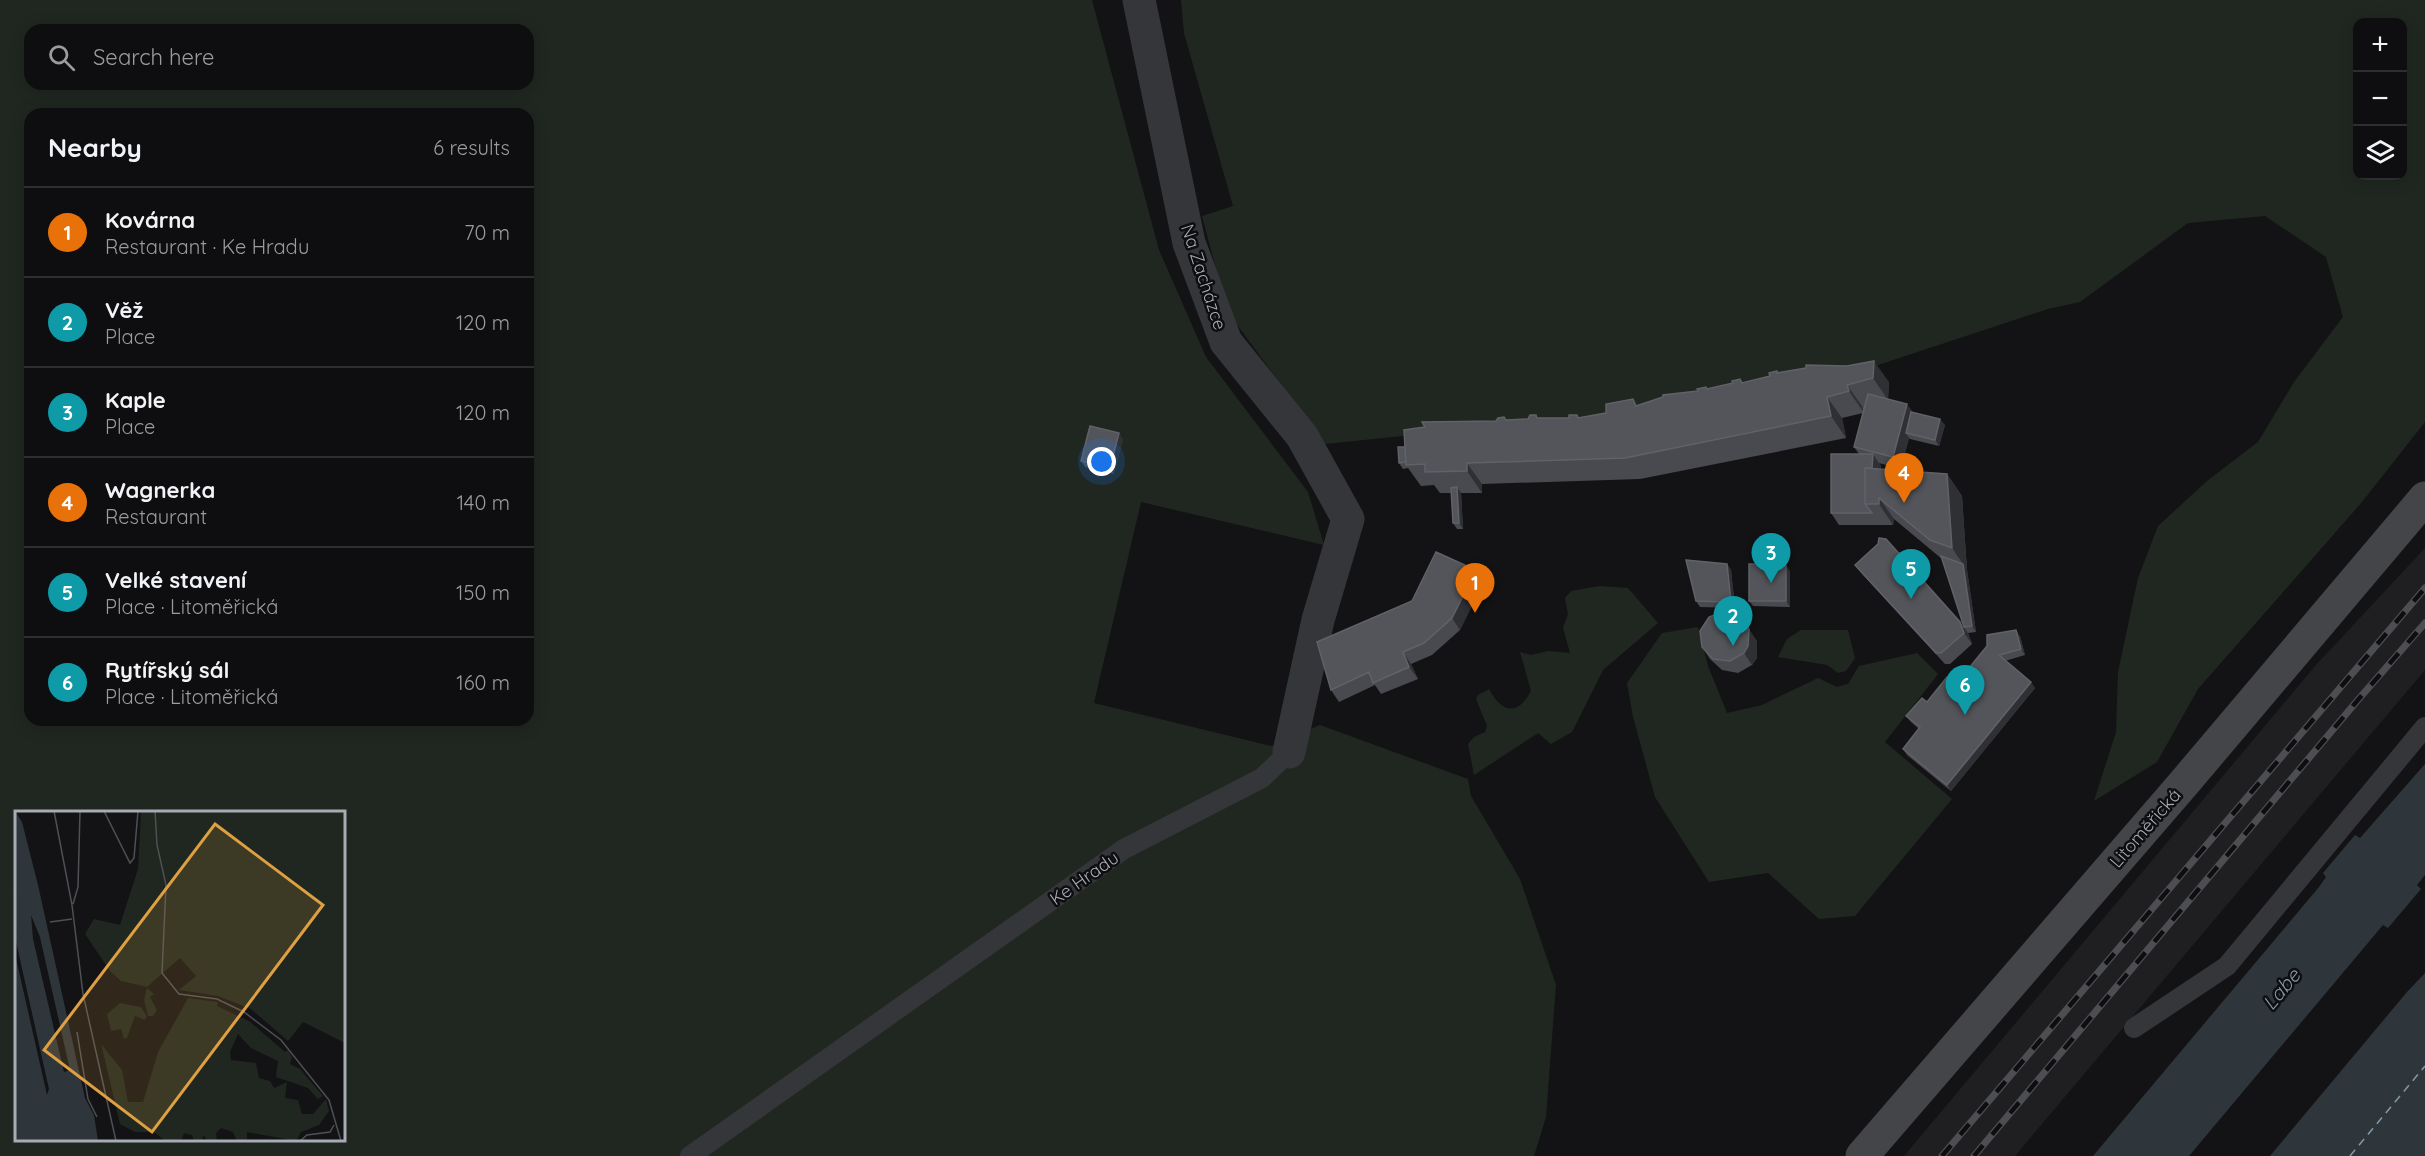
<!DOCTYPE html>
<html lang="en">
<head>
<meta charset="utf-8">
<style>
	body { margin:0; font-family:Quicksand,sans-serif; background:#1c1c1e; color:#f1f3f6 }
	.controls { position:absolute; right:18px; top:18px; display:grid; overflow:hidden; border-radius:12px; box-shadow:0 3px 15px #0003 }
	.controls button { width:54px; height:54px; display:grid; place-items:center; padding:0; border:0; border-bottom:2px solid #2e2e30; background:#0e0e10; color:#f1f3f6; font:30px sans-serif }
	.you { position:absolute; left:1102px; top:462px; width:21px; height:21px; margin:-15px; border:4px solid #fff; border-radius:50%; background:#1a73e8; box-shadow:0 0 0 9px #1a73e833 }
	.badge { display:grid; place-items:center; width:39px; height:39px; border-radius:50%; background:#0f766e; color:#fff; font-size:20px; font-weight:700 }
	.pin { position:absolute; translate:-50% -50px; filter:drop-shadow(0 2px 3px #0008) }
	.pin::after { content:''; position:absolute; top:32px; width:21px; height:18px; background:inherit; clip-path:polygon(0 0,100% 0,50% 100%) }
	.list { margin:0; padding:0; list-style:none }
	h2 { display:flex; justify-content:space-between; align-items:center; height:78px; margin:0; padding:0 24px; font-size:26px }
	h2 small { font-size:20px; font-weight:400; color:#9b9c9f }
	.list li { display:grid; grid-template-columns:39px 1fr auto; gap:18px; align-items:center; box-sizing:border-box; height:90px; padding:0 24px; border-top:2px solid #2e2e30 }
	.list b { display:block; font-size:22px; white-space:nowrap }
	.list p { margin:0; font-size:20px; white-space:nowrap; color:#9b9c9f }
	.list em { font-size:20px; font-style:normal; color:#9b9c9f }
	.icon { flex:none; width:33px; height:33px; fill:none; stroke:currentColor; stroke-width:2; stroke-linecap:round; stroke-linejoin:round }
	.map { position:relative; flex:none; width:2425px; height:1156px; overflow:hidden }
	.search { position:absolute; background:#0e0e10; box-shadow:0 3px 15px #0003; left:24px; top:24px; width:510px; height:66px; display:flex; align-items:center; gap:15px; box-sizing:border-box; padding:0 21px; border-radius:18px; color:#9b9c9f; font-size:22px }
	.panel { position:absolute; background:#0e0e10; box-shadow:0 3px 15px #0003; left:24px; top:108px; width:510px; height:618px; border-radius:18px }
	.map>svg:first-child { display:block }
</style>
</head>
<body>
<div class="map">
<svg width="2425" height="1156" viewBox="0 0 2425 1156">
	<rect width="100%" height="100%" fill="#131315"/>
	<path fill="#1f1f22" d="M 2425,548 L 2425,670 L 2015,1156 L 1904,1156 L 2316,665 Z"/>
	<path fill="#202720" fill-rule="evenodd" d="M 0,0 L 1092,0 L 1159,250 L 1206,357 L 1308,492 L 1324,545 L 1141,502 L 1094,703 L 1271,746 L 1320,725 L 1468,779 L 1471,796 L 1520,879 L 1556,985 L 1546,1117 L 1534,1156 L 0,1156 ZM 30,30 L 528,30 L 528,84 L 30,84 ZM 30,114 L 528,114 L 528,720 L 30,720 ZM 16,812 L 344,812 L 344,1140 L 16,1140 Z
		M 1181,0 L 2425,0 L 2425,422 L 2362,502 L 2198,689 L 2157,762 L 2094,801 L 2116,732 L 2118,672 L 2138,578 L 2158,526 L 2207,481 L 2258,442 L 2294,382 L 2343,317 L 2326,257 L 2265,216 L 2188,223 L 2080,302 L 2048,309 L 1854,373 L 1692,406 L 1325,444 L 1235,322 L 1221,288 L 1202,216 L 1233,206 L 1184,33 ZM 2358,22 L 2402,22 L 2402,176 L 2358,176 Z
		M 1600,586 L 1628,588 L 1658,623 L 1603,670 L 1572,732 L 1551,744 L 1538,733 L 1474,775 L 1468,744 L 1474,737 L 1485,732 L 1487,726 L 1476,699 L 1478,695 L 1489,689 C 1501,712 1517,717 1531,691 L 1520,652 L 1531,655 L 1548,651 L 1570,653 L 1563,628 L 1568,614 L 1565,598 L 1571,591 Z
		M 1698,627 L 1708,666 L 1727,713 L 1762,705 L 1818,678 L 1837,687 L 1848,684 L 1859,666 L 1917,653 L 1938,674 L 1885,742 L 1952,799 L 1855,916 L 1819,919 L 1768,873 L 1709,882 L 1655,797 L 1633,717 L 1627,683 L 1662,633 Z
		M 1801,630 L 1848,630 L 1855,658 L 1846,671 L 1838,673 L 1827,665 L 1778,657 L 1787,639 Z"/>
	<path fill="#2e363c" d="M 2425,764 L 2425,875 L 2417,885 L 2421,889 L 2388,928 L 2383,925 L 2189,1156 L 2093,1156 L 2319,887 L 2326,877 L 2323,873 L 2355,835 L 2360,838 Z
		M 2425,973 L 2425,1156 L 2270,1156 L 2407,992 Z"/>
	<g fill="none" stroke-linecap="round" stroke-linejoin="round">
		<path stroke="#819aab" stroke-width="1.5" stroke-dasharray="8 6" stroke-linecap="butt" d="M 2350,1156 L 2425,1066"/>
		<path stroke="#353639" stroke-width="20" d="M 2134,1028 L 2227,966 L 2425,727
			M 690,1156 L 1124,849 L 1262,778 L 1289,752"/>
		<path stroke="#353639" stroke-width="33" d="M 1139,0 L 1189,243 L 1226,342 L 1302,436 L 1348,519 L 1318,620 L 1289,752"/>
		<path stroke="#434549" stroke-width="33" d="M 1862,1156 L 2184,783 L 2425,498"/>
		<g stroke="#4c4e52" stroke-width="7">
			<path id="rail" d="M 1942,1156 L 2425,588
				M 1974,1156 L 2357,701 L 2425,623"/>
		</g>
		<use href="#rail" stroke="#0e0e10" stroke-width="4.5" stroke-dasharray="14" stroke-linecap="butt"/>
	</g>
	<path fill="#494a50" d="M 1847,366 L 1889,382 L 1888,399 L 1913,413 L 1945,425 L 1939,446 L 1910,439 L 1909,438 L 1901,469 L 1879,463 L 1881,466 L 1881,469 L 1947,474 L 1962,496 L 1967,570 L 1976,632 L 1968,633 L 1972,644 L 1950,664 L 1945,664 L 1864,576 L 1855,565 L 1964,627 L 1942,559 L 1894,519 L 1893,525 L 1839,525 L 1831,513 L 1859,454 L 1854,447 L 1863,413 L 1842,418 L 1846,438 L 1640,479 L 1482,484 L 1482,493 L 1461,493 L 1463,529 L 1457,529 L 1453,523 L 1451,493 L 1440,493 L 1434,485 L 1421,486 L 1408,468 L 1403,469 L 1399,463 L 1405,447 L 1496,421 L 1538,418 L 1569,418 L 1577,415 L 1579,418 L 1606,413 L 1698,391 L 1743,383 L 1770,376 L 1777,371 L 1778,373 Z
		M 1123,439 L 1114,474 L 1085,467 L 1081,461 Z
		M 1727,564 L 1731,570 L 1735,608 L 1700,607 L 1696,601 Z
		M 1781,564 L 1790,571 L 1790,607 L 1753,606 L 1749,601 Z
		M 1476,570 L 1484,581 L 1460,630 L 1432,655 L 1411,664 L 1418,679 L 1381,694 L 1375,685 L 1339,702 L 1331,690 Z
		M 2020,636 L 2025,655 L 2005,661 L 2035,688 L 1951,791 L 1907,755 L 1903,749 L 1919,729 L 1911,722 L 1906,716 L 1927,702 L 1956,684 Z
		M 1757,641 L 1757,658 L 1752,665 L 1738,673 L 1722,670 L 1710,659 L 1702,647 Z"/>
	<path fill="#2f3034" d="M 1874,361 L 1889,382 L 1888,400 L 1873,378 Z
		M 1847,385 L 1862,406 L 1864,413 L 1849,391 Z
		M 1827,397 L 1842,418 L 1846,438 L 1831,416 Z
		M 1907,404 L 1915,415 L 1906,433 L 1909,438 L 1901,469 L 1893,457 Z
		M 1940,419 L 1945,425 L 1939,446 L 1935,440 Z
		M 1119,433 L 1123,439 L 1114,474 L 1110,468 Z
		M 1873,454 L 1881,466 L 1880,499 L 1894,519 L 1893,525 L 1879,504 L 1872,504 Z
		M 1467,463 L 1482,484 L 1482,493 L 1467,471 Z
		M 1947,474 L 1962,496 L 1967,570 L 1976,632 L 1972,626 L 1963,564 L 1952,548 Z
		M 1457,487 L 1461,493 L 1463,529 L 1459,523 Z
		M 1727,564 L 1731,570 L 1735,608 L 1731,602 Z
		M 1786,565 L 1790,571 L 1790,607 L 1786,601 Z
		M 1476,570 L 1484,581 L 1460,630 L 1452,618 Z
		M 1960,622 L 1968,633 L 1972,644 L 1964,633 Z
		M 1749,629 L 1757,641 L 1757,658 L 1752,665 L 1744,653 Z
		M 2016,630 L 2020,636 L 2025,655 L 2021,649 Z
		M 1403,652 L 1411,664 L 1418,679 L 1409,667 Z
		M 2031,682 L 2035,688 L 1951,791 L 1947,785 Z"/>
	<path fill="#53555a" stroke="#606268" stroke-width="1.5" d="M 1874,361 L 1873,378 L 1847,385 L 1849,391 L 1827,397 L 1831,416 L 1625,458 L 1467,463 L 1467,471 L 1425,472 L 1425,464 L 1406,465 L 1404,430 L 1425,427 L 1422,422 L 1496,421 L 1498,418 L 1504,417 L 1506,420 L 1528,419 L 1530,415 L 1536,415 L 1537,418 L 1569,418 L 1569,415 L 1577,415 L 1578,418 L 1606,413 L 1606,404 L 1633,399 L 1636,406 L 1663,397 L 1663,395 L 1698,391 L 1697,389 L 1706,387 L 1707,389 L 1733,383 L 1732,381 L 1740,379 L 1742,383 L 1770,376 L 1769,373 L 1777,371 L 1777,373 L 1806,368 L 1806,365 L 1847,366 Z
		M 1868,394 L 1907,404 L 1893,457 L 1854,447 Z
		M 1911,412 L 1940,419 L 1935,440 L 1906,433 Z
		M 1090,426 L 1119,433 L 1110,468 L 1081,461 Z
		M 1398,447 L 1405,447 L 1406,462 L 1399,463 Z
		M 1831,454 L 1873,454 L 1872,468 L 1865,468 L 1865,504 L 1872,513 L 1831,513 Z
		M 1865,468 L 1947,474 L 1952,548 L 1930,540 L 1879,498 L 1879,504 L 1865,504 Z
		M 1457,487 L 1459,523 L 1453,523 L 1451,488 Z
		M 1879,538 L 1886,539 L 1960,622 L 1964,633 L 1941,653 L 1936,653 L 1855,565 L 1878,544 Z
		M 1436,552 L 1476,570 L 1452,618 L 1424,643 L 1403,652 L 1409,667 L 1373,683 L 1369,672 L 1331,690 L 1317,642 L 1412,601 Z
		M 1772,556 L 1781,564 L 1786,565 L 1786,601 L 1749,601 L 1749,564 L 1764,564 L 1767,559 Z
		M 1941,556 L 1963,564 L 1972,626 L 1964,627 Z
		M 1686,560 L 1727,564 L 1731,602 L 1696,601 Z
		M 1724,611 L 1739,616 L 1749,629 L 1748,646 L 1744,653 L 1730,661 L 1713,659 L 1702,647 L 1700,631 L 1709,617 Z
		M 2016,630 L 2021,649 L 1999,655 L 2031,682 L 1947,785 L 1903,749 L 1920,727 L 1906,716 L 1922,698 L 1927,702 L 1947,677 L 1956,684 L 1987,646 L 1987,635 Z"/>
	<g text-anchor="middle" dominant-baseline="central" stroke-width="5" stroke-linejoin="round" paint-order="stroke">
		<g font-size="18" fill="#a6abb4" stroke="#0e0e10">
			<text transform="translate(1204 277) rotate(72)">Na Zacházce</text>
			<text transform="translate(2145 828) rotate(-49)">Litoměřická</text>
			<text transform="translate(1084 878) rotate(-35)">Ke Hradu</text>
		</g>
		<g font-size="20" font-style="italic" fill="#819aab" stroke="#0e0e10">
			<text transform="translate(2281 989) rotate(-50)">Labe</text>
		</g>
	</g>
	<g transform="translate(15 811)">
		<rect width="330" height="330" fill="#131315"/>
		<path d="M 126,0 L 330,0 L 330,232 L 288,211 L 273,230 L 236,198 L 203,185 L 164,179 L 181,165 L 165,147 L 132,176 L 106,170 L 95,160 L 70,123 L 79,108 L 105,114 L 123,58 ZM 132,177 L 139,183 L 135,186 L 142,199 L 138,205 L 133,205 L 129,189 ZM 173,187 L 203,191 L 202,195 L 234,210 L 270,241 L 273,239 L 277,246 L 275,253 L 285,258 L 308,285 L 303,288 L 293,277 L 261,266 L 263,250 L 236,237 L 223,223 L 215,241 L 216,249 L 241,252 L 244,267 L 255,270 L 259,277 L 272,271 L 270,287 L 283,289 L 287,303 L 298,303 L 311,288 L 314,300 L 304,314 L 286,321 L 281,330 L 232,321 L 232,330 L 222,330 L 218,321 L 206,317 L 201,322 L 202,330 L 193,330 L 188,324 L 187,330 L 179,330 L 177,324 L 169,322 L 166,330 L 150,330 L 139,321 L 120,321 L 105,313 L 86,233 L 107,259 L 113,291 L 128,291 L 143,241 ZM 105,192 L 126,196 L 132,205 L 130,209 L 120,205 L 112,227 L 109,228 L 106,218 L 96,220 L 92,203 Z" fill="#202720"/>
		<path d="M 0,0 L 7,11 L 23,74 L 70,287 L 79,304 L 83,330 L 0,330 L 0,143 L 32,284 L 34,278 L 0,126 ZM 16,104 L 25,126 L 55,259 L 49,261 L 18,128 Z" fill="#2e363c" fill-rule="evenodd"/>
		<path fill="none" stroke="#2e363c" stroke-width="3" d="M 0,78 L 56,330"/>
		<path fill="none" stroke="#4e5055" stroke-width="1.5" d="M 39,0 L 57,94 L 68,183 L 101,330M 89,0 L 115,52 L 119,47 L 123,0M 140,0 L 142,34 L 151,74 L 147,162 L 164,183 L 202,188 L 229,201 L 266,229 L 314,289 L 326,330M 58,93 L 63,76 L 65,0M 35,111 L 57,108M 62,221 L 73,288 L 82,306M 285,330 L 292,324 L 315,321 L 319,314"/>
		<path fill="#dea042" fill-opacity="0.15" stroke="#dea042" stroke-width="3" d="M 200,13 L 308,94 L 137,321 L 29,239 Z"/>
		<rect width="330" height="330" fill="none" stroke="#a6abb4" stroke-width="3"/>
	</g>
</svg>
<div class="controls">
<button>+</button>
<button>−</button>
<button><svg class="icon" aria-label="layers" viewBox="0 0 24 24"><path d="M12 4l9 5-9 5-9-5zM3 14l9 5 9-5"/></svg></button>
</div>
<div class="you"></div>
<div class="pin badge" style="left:1475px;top:613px;background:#e8710a">1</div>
<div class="pin badge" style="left:1733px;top:646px;background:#0f9aa8">2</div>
<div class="pin badge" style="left:1771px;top:583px;background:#0f9aa8">3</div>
<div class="pin badge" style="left:1904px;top:503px;background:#e8710a">4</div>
<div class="pin badge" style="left:1911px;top:599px;background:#0f9aa8">5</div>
<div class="pin badge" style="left:1965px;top:715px;background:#0f9aa8">6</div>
<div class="search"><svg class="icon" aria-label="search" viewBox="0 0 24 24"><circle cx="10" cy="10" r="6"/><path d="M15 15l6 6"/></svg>Search here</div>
<section class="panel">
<h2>Nearby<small>6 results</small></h2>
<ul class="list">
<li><span class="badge" style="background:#e8710a">1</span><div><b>Kovárna</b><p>Restaurant · Ke Hradu</p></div><em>70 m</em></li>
<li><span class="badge" style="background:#0f9aa8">2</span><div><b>Věž</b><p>Place</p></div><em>120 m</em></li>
<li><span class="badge" style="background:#0f9aa8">3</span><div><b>Kaple</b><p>Place</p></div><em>120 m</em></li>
<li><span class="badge" style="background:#e8710a">4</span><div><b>Wagnerka</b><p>Restaurant</p></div><em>140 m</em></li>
<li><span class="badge" style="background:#0f9aa8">5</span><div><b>Velké stavení</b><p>Place · Litoměřická</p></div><em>150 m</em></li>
<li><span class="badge" style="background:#0f9aa8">6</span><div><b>Rytířský sál</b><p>Place · Litoměřická</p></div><em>160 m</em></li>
</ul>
</section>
</div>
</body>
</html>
